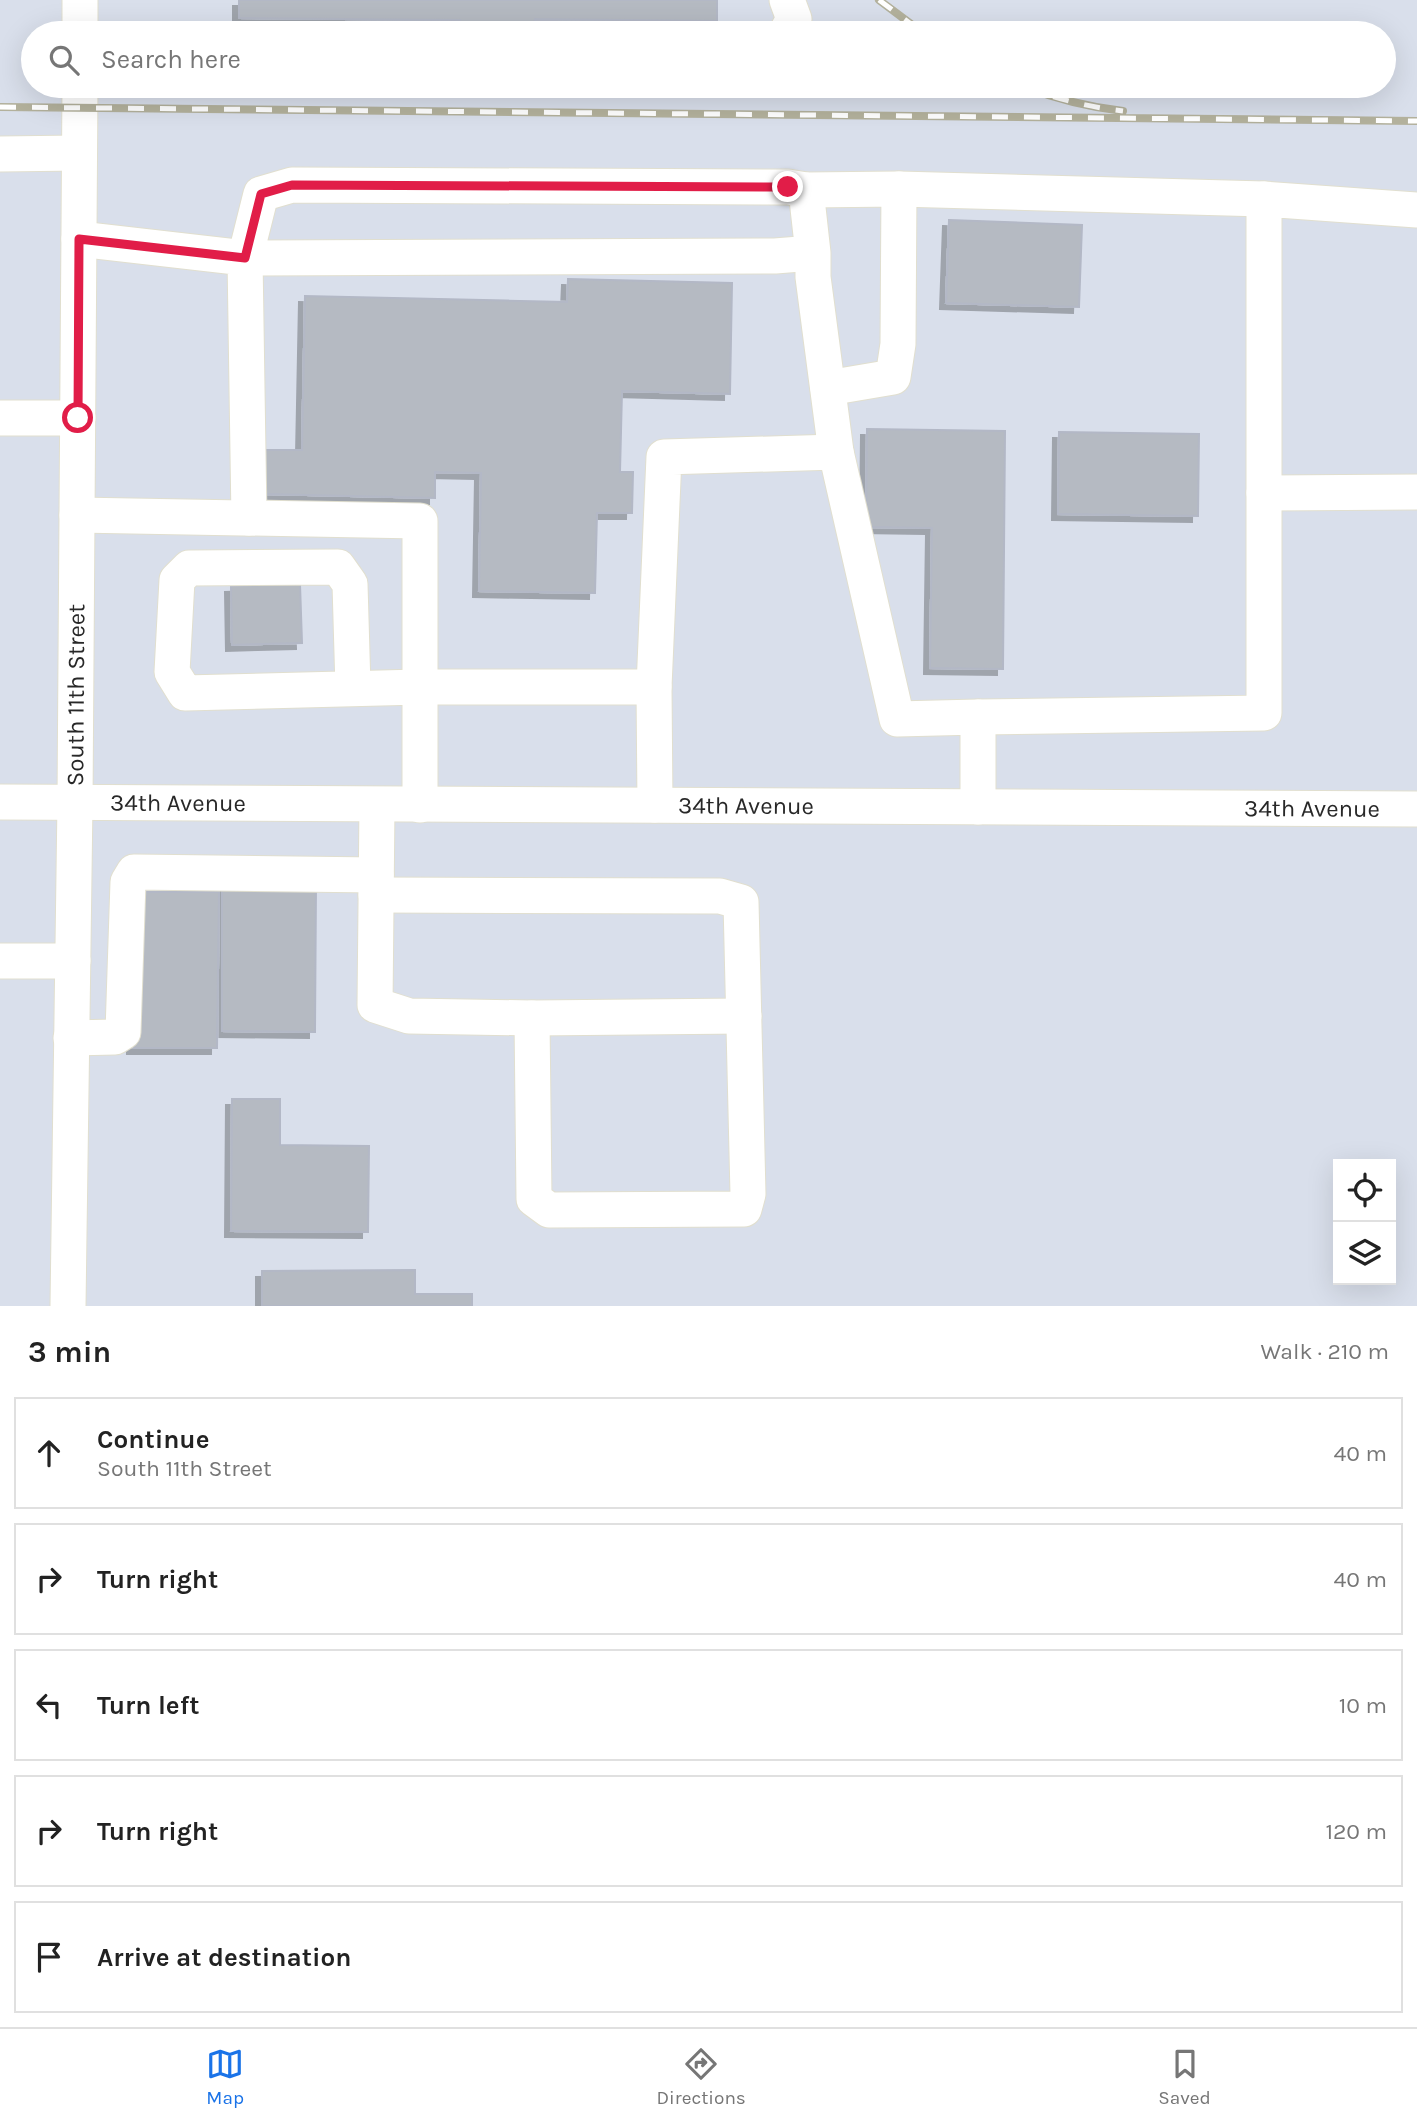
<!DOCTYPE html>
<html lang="en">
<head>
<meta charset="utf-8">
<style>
	body { margin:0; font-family:Karla,sans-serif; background:#f6f6f6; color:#222 }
	.controls { position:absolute; right:21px; bottom:21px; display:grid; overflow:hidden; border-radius:0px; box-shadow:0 7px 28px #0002 }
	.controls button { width:63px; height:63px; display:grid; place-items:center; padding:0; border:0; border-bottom:2px solid #e0e0e0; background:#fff; color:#222; font:35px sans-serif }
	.stop { position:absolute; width:21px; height:21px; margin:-16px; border:5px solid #e11d48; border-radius:50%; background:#fff }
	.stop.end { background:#e11d48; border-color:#fff; box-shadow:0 2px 7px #0008 }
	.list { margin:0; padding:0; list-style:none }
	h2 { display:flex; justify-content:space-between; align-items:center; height:91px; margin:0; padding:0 28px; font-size:30px }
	h2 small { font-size:23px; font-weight:400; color:#767676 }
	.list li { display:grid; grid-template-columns:46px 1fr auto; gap:21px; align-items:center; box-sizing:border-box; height:112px; margin:0 14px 14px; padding:0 14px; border:2px solid #e0e0e0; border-radius:0px }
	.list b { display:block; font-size:26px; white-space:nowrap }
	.list p { margin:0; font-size:23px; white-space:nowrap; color:#767676 }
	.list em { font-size:23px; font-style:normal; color:#767676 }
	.icon { flex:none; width:38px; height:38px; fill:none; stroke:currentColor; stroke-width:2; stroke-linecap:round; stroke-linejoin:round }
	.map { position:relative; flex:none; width:1417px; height:1306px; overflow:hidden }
	.search { position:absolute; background:#fff; box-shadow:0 7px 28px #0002; left:21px; right:21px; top:21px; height:77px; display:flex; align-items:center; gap:18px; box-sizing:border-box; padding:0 24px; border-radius:38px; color:#767676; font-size:26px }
	.sheet { height:721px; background:#fff }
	nav { display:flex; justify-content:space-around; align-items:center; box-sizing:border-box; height:98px; border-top:2px solid #e0e0e0; background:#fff; font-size:19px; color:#767676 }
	nav a { display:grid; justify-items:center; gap:4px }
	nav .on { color:#1a73e8 }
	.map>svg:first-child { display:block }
</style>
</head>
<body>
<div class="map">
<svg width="1417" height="1306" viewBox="0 0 1417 1306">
	<defs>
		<filter id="shadow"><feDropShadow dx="-6" dy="6" stdDeviation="0" flood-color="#0004"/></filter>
	</defs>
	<rect width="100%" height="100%" fill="#d9dfeb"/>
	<path fill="#b5bac2" stroke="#b3b8c6" stroke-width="2" filter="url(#shadow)" d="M 239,0 L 717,0 L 717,21 L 535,19 L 534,31 L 514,31 L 514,33 L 459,33 L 460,20 L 239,18 Z
		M 949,220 L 1082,225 L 1079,307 L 946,303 Z
		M 568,279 L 732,283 L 730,394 L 622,391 L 620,472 L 633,472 L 632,513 L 597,513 L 595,593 L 479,591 L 481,473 L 435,472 L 435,498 L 264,494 L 265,450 L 302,450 L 305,296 L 567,302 Z
		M 867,429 L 1005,431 L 1003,669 L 930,668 L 932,528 L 866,527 Z
		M 1059,432 L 1199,434 L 1198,516 L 1058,514 Z
		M 300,584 L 302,643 L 232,645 L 231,586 Z
		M 222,884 L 316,884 L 315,1032 L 222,1031 Z
		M 134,892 L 219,892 L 217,1048 L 133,1048 Z
		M 232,1099 L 280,1099 L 280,1145 L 369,1146 L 368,1232 L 231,1231 Z
		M 415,1270 L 415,1294 L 472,1294 L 472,1306 L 262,1306 L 262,1271 Z"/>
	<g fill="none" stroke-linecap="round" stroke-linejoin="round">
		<g stroke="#e1dfcf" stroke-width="37">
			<g id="minor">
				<path d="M 80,33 L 80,0"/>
				<path d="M 786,33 L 794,19 L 787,0"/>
				<path d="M 0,154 L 79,153"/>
				<path d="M 899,189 L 1264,199"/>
				<path d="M 806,190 L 899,189 L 898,344 L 893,377 L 828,388"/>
				<path d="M 79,239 L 245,258 L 249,518"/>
				<path d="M 813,253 L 806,190 L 788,187 L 292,185 L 261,194 L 245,258 L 775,256 L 813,253 L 813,277 L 836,452"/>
				<path d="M 0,418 L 78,418"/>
				<path d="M 1264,493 L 1417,492"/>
				<path d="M 77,515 L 420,521 L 420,687 L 654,687 L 655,805"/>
				<path d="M 654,687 L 664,457 L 836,452 L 897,719 L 978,717 L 978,807"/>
				<path d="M 353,688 L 350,584 L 338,567 L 189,568 L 177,580 L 172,672 L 185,693 L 420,687 L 420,805"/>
				<path d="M 978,717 L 1264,713 L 1264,199 L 1417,210"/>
				<path id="s1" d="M 0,802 L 1417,809"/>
				<path d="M 377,805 L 375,1005 L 409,1016 L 532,1018 L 744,1016"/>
				<path d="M 376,895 L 720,896 L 741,902 L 748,1194 L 744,1209 L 549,1210 L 534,1199 L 532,1018"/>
				<path d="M 0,961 L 73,961"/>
				<path d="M 71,1038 L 115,1037 L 123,1032 L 128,882 L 134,872 L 376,875"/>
				<path id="s2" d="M 68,1306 L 75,802 L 80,86"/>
			</g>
		</g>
		<use href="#minor" stroke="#fff" stroke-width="35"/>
		<g stroke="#b3b19c" stroke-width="8">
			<path id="rail" d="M 879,0 L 923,33
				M 1023,86 C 1056,99 1088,107 1123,111
				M 0,107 L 1417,121"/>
		</g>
		<use href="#rail" stroke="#fff" stroke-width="5" stroke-dasharray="16" stroke-linecap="butt"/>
	</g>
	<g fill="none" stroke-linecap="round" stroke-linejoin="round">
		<path stroke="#e11d48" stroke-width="9" d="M 78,418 L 79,239 L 245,258 L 261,194 L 292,185 L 788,187"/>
	</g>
	<g text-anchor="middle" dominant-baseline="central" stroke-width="6" stroke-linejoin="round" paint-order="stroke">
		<g font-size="24" fill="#282828" stroke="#fff">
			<text stroke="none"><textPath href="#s2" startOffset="611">South 11th Street</textPath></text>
			<text stroke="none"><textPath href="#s1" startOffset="178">34th Avenue</textPath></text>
			<text stroke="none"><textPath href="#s1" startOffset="746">34th Avenue</textPath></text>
			<text stroke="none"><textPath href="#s1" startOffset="1312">34th Avenue</textPath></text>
		</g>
	</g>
</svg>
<div class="controls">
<button><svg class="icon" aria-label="locate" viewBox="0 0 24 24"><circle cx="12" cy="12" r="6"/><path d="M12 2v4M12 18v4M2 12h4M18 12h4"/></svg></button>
<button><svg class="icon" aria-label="layers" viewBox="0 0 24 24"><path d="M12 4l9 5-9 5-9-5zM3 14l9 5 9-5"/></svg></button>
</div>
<div class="stop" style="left:78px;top:418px"></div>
<div class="stop end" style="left:788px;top:187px"></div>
<div class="search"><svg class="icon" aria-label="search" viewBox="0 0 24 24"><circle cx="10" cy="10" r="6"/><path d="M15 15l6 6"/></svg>Search here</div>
</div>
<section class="sheet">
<h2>3 min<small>Walk · 210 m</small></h2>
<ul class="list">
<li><svg class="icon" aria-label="ahead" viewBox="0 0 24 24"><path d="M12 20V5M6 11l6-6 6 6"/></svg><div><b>Continue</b><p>South 11th Street</p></div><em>40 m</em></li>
<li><svg class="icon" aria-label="right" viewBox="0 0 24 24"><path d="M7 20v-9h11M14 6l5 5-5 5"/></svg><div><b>Turn right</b></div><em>40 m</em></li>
<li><svg class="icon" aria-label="left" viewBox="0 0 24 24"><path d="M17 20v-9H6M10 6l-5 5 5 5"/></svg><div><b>Turn left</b></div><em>10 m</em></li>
<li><svg class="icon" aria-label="right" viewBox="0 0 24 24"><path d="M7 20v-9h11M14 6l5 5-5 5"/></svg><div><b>Turn right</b></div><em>120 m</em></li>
<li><svg class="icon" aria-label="arrive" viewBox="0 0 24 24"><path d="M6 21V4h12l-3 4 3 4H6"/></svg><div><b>Arrive at destination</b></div></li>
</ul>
</section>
<nav>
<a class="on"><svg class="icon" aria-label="map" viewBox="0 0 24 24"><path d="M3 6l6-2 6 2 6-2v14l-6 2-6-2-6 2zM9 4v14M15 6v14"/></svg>Map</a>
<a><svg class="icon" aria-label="directions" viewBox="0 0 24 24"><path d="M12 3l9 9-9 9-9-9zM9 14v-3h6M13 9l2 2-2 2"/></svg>Directions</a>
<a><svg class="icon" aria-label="saved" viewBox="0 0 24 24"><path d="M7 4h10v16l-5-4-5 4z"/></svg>Saved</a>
</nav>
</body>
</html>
